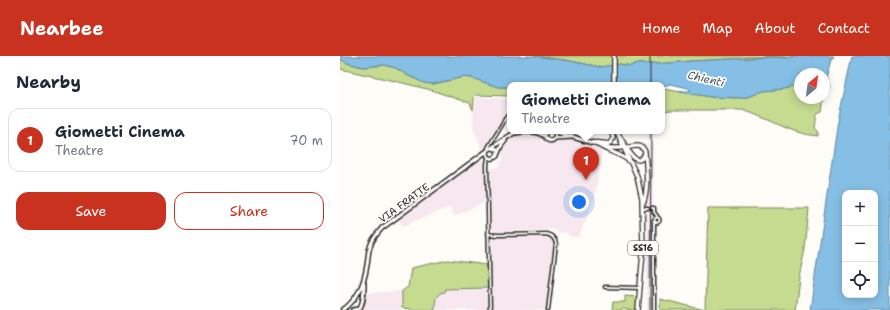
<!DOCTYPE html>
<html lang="en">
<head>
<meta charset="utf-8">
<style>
	body { margin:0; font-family:"Shantell Sans",sans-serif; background:#f2f2f3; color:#1f2937 }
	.controls { position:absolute; right:12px; bottom:12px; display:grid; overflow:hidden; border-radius:8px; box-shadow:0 2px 10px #0003 }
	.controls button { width:36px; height:36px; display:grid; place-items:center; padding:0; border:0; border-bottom:1px solid #e0e1e3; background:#fff; color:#1f2937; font:20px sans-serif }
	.compass { position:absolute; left:454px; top:12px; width:36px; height:36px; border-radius:50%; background:#fff; box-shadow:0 2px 10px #0003; rotate:29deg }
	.you { position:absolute; left:239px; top:146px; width:14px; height:14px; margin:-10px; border:3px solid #fff; border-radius:50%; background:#1a73e8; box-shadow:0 0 0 6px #1a73e833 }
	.badge { display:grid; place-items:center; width:26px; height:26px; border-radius:50%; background:#c8321e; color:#fff; font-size:13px; font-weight:700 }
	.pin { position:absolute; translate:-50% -33px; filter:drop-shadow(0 1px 2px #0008) }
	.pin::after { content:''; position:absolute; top:21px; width:14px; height:12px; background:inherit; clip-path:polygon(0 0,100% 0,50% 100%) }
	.popup { position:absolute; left:167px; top:26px; width:158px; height:52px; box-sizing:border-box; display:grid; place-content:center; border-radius:8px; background:#fff; filter:drop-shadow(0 1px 3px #0005); font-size:13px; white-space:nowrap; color:#747a83 }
	.popup b { font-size:15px; color:#1f2937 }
	.popup::after { content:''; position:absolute; left:50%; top:100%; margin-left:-8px; border:8px solid transparent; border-top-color:#fff }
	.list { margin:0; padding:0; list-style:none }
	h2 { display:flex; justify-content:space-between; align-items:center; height:52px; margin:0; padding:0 16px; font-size:17px }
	h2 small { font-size:13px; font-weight:400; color:#747a83 }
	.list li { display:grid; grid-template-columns:26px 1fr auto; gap:12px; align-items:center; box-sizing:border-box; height:64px; margin:0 8px 8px; padding:0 8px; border:1px solid #e0e1e3; border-radius:12px }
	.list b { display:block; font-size:15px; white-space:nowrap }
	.list p { margin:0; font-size:13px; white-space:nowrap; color:#747a83 }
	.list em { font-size:13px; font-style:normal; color:#747a83 }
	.actions { display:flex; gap:8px; padding:12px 16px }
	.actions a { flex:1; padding:9px 0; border:1px solid #c8321e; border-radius:12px; text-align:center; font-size:14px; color:#c8321e }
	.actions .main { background:#c8321e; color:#fff }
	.icon { flex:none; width:22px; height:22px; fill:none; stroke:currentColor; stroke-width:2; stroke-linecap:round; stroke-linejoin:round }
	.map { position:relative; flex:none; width:550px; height:254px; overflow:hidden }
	header { display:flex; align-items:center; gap:24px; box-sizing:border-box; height:56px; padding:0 20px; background:#c8321e; color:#fff }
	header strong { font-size:19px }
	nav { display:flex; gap:22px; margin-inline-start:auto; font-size:14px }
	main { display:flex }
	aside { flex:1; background:#fff }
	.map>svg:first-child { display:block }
</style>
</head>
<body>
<header>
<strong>Nearbee</strong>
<nav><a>Home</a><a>Map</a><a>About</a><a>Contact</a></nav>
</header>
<main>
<aside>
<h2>Nearby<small></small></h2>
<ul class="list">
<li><span class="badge">1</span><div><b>Giometti Cinema</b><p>Theatre</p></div><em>70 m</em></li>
</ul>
<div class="actions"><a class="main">Save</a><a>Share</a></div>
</aside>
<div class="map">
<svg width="550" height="254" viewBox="0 0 550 254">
	<rect width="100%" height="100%" fill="#fdfcf7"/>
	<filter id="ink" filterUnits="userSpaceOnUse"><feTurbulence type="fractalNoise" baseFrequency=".025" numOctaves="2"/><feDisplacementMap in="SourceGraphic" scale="8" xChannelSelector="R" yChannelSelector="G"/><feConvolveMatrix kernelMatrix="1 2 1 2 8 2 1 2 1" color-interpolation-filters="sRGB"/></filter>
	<g filter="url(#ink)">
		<path fill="#f6e8ee" d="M 134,41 L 170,43 L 170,55 L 165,54 L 165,57 L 166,60 L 157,77 L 147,90 L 142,94 L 133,71 Z
			M 308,75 L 313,75 L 313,151 L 312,151 L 312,152 L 313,153 L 312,254 L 307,254 L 307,153 L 308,152 L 306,149 Z
			M 183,76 L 197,77 L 201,80 L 202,87 L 213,87 L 217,85 L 233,84 L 255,90 L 262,93 L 255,140 L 239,181 L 228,180 L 228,177 L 218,177 L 214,174 L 211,173 L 207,174 L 156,176 L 152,174 L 151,172 L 149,113 L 156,112 L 156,111 L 160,110 L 159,106 L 162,105 L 162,90 L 164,86 L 174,79 Z
			M 141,102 L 144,104 L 145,109 L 146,146 L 114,160 L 110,151 L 63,170 L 57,162 Z
			M 206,179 L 211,181 L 214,186 L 214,188 L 206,254 L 152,254 L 150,181 Z
			M 148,232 L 148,254 L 95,254 L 95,245 L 96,241 L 105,233 Z
			M 62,235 L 62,254 L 22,254 L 26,237 Z"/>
		<path fill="#c5db90" stroke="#78835e" d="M 195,0 L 455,0 L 447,2 L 431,1 L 352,5 L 315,8 L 294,8 L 291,10 L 280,8 L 260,11 L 230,5 Z
			M 0,3 L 7,7 L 23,11 L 44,9 L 56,12 L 67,19 L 84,27 L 93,28 L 124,21 L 132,22 L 158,31 L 170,31 L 170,40 L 136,39 L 134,41 L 133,54 L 130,47 L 91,34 L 55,25 L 0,13 Z
			M 487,22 L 490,31 L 484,40 L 482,56 L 477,58 L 475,72 L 478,75 L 478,80 C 473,79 469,79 465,78 C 443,73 424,60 402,54 L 331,54 L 323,55 L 323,33 L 371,41 L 403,42 L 411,40 L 423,35 L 444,33 L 460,29 L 460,42 L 484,42 L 484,23 Z
			M 368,152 L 469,152 L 465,193 L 459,221 L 455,254 L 320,254 L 320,243 L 365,254 Z
			M 108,204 L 147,209 L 148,232 L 105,233 L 104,236 C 95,237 95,246 95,254 L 80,254 L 62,252 L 62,235 L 68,231 L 71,212 Z
			M 285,240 L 297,241 L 296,252 L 294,254 L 286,254 L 285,253 L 282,253 L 281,254 L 272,254 L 273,246 L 285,246 Z"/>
		<path fill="#86bfe5" stroke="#62849b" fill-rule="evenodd" d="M 0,0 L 195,0 L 230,5 L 260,11 L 280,8 L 291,10 L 294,8 L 315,8 L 352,5 L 431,1 L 447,2 L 455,0 L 494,0 L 491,4 L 486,22 L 484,23 L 484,18 L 460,18 L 460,29 L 444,33 L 423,35 L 411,40 L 403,42 L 371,41 L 340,36 L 341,35 L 351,35 L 348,32 L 331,28 L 322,30 L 279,29 L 279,28 L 278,29 L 170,29 L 170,31 L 158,31 L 132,22 L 124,21 L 93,28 L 84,27 L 67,19 L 56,12 L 44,9 L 23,11 L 7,7 L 0,3 Z
			M 512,0 L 550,0 L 550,254 L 470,254 L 498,65 ZM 505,137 L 535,137 L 535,239 L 505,239 Z"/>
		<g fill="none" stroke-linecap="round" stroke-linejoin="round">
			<g stroke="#2b2b2b" stroke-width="5">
				<path id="street" d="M 149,93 L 148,92 L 149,90 L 162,69 L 165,63 L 170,58
					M 148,102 L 147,108 L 150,254
					M 303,152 L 308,152
					M 312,152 L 314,152 L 314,156 L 317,160
					M314.5 164a2.5 2.5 0 1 1 5 0a2.5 2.5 0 1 1-5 0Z
					M 148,178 L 157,179 L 206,178 C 212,179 215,182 216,188 L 208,254
					M 265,231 L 300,232
					M 314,254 L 314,164"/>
			</g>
			<g stroke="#2b2b2b" stroke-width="6">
				<path id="secondary" d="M 205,75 C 202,88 219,88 215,75
					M 216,76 L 253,87
					M 176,77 C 186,75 195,74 204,80
					M 215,82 L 232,81
					M 152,92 L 156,93 L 158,96 L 157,100 C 152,105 145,101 148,94 L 177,75
					M 158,97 L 161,90 L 165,85
					M 3,254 C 18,243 24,228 27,209 C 28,203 28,196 30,191 C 32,183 37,178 42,172 L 147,95
					M 13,254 L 19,253 C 24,247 24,235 24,227"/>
			</g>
			<g stroke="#2b2b2b" stroke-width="6">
				<path id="primary" d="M 274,0 L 274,29
					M 277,75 L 281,86 L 297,120 L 302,142 L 303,196 L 298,254
					M 279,80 C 284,85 297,118 305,97
					M 253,87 C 259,85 265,89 270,87 L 273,83 L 272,75
					M 257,88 C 267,96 280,97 289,105
					M 261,89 L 270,92 L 281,92
					M 289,91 C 296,90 302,88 305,96 C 306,110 309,133 303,147"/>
			</g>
			<use href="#street" stroke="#fdfcf7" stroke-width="2"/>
			<use href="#secondary" stroke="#fdfcf7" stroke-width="3"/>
			<use href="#primary" stroke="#fdfcf7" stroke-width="3.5"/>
			<path stroke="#2b2b2b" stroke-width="1" d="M 310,29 L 310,0
				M 310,254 L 311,75"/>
		</g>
	</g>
	<g text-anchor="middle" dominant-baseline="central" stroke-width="3.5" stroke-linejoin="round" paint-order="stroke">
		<rect fill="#fdfcf7" stroke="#6a6a68" stroke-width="1" x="288" y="185" width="30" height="14" rx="3"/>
		<g font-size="9" font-weight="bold" fill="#2b2b2b">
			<text x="303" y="192">SS16</text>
		</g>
		<g font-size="10" fill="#2b2b2b" stroke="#fdfcf7">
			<text transform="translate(64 147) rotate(-36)">VIA FRATTE</text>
		</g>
		<g font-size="11" font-style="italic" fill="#465763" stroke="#fdfcf7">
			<text transform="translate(366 23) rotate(13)">Chienti</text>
		</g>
	</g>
</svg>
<div class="controls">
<button>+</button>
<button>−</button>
<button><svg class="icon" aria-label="locate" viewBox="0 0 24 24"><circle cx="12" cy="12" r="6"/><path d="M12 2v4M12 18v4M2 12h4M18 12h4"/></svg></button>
</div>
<svg class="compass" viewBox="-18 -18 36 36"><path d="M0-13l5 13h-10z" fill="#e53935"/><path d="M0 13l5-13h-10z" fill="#747a83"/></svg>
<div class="you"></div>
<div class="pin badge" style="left:246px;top:124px">1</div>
<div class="popup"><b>Giometti Cinema</b>Theatre</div>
</div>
</main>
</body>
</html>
